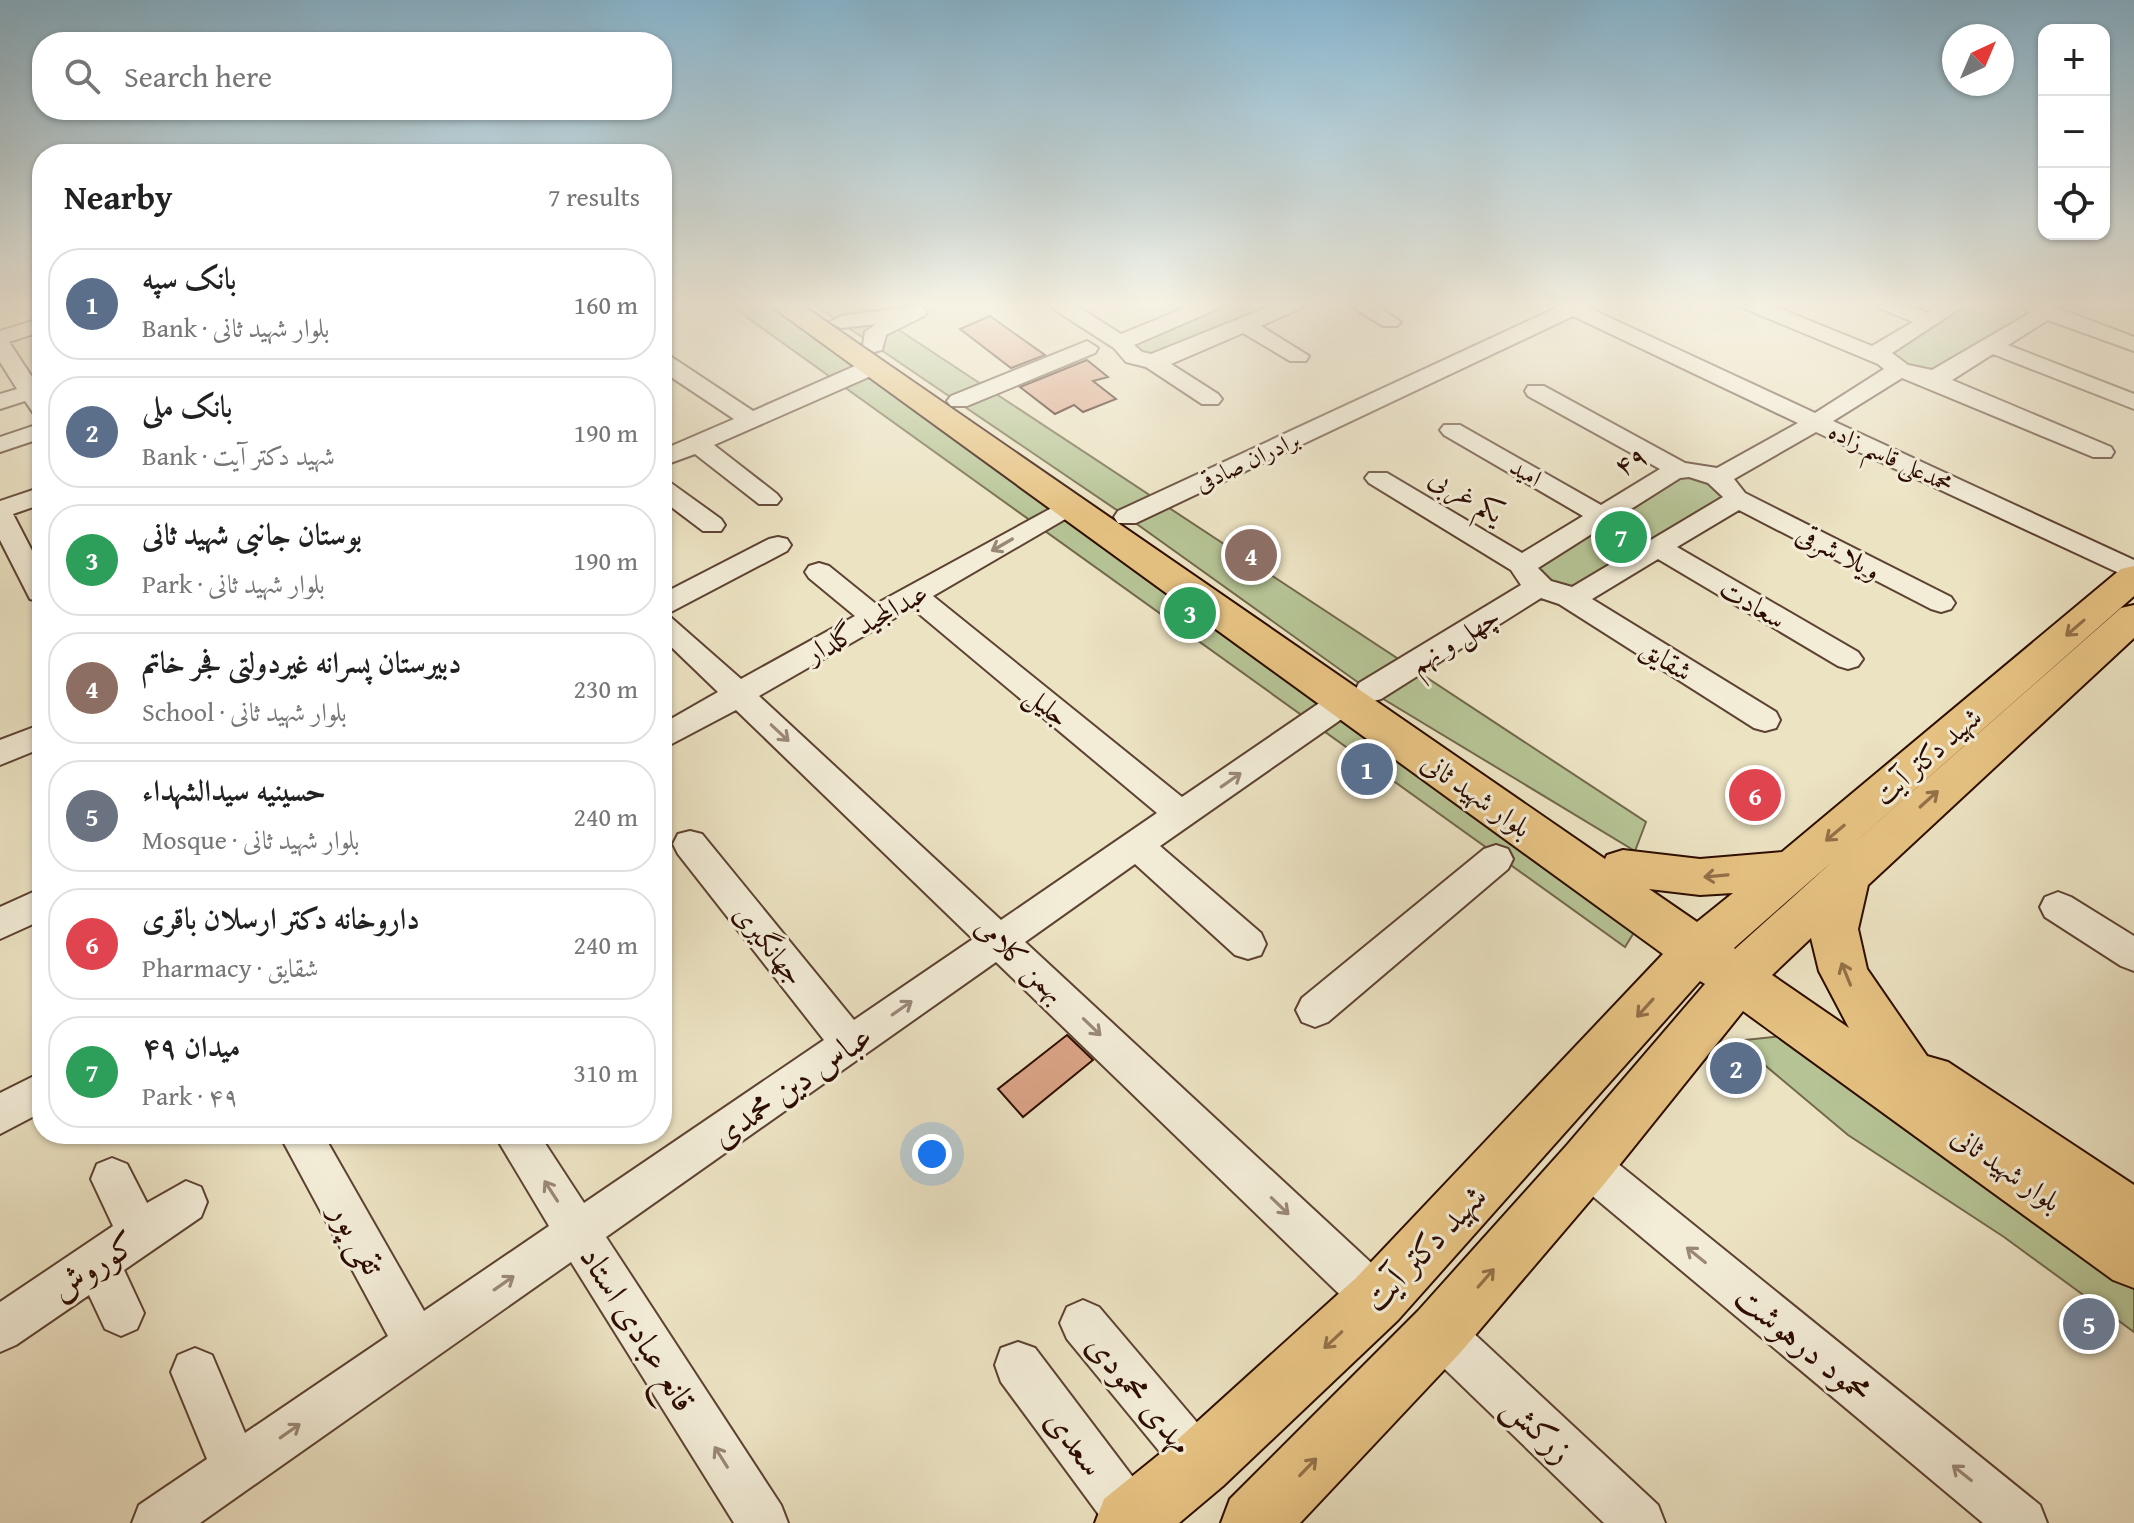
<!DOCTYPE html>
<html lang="en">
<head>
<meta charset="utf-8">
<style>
	body { margin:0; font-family:"Gentium Book Plus",Amiri,serif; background:#f2f2f2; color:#222 }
	.controls { position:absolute; right:24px; top:24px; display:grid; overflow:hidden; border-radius:16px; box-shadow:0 2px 6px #0004 }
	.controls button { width:72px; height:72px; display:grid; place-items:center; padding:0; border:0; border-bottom:2px solid #e0e0e0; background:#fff; color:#222; font:40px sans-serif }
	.compass { position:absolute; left:1942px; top:24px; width:72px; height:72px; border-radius:50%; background:#fff; box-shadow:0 2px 6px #0004; rotate:44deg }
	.you { position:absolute; left:932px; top:1154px; width:28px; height:28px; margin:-20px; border:6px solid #fff; border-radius:50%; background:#1a73e8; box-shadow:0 0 0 12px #1a73e833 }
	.badge { display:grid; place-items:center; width:52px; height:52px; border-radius:50%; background:#b45309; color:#fff; font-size:26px; font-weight:700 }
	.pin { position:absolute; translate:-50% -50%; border:4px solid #fff; box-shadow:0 2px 8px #0006 }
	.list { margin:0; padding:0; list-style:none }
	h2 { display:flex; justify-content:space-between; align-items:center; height:104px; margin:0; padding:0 32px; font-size:34px }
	h2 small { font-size:26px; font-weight:400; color:#767676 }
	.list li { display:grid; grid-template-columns:52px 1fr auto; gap:24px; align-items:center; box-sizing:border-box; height:112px; margin:0 16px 16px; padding:0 16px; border:2px solid #e0e0e0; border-radius:32px }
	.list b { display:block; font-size:30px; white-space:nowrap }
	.list p { margin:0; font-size:26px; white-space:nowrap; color:#767676 }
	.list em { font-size:26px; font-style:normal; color:#767676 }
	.icon { flex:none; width:44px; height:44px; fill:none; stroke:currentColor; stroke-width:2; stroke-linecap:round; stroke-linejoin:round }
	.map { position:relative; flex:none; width:2134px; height:1523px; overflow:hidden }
	.search { position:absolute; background:#fff; box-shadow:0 2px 6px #0004; left:32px; top:32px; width:640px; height:88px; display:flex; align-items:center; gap:20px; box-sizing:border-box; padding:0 28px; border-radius:32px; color:#767676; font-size:30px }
	.panel { position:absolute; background:#fff; box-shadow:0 2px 6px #0004; left:32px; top:144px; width:640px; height:1000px; border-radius:32px }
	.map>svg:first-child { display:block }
</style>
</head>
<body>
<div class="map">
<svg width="2134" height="1523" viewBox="0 0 2134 1523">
	<rect width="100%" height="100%" fill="#ece3c3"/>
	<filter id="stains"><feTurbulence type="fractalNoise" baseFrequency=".0025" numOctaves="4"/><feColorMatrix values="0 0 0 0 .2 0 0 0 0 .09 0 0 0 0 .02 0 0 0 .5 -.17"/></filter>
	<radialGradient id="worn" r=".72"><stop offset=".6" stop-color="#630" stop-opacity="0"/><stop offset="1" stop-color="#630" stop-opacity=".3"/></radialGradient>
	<path fill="#b6c495" stroke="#72684b" stroke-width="2" d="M 727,303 L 781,303 L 1646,913 L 1625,947 Z
		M 812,303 L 858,303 L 1646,822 L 1635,851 L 1370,691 L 1127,517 Z
		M 1215,303 L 1296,303 L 1140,359 L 1129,338 Z
		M 1958,303 L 2030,303 L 2039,309 L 1941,377 L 1884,359 Z
		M 1698,471 L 1736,498 L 1582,593 L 1554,593 L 1530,559 L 1663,478 Z
		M 1792,1035 L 2134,1276 L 2134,1332 L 2004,1237 L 1848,1135 L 1736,1041 Z"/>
	<path fill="#dca488" stroke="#2d0c01" stroke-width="2" d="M 990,316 L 1045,355 L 1011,368 L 960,329 Z
		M 1087,360 L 1108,377 L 1093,381 L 1116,399 L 1083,412 L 1074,405 L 1055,414 L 1020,387 Z
		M 1067,1035 L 1093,1060 L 1023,1117 L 998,1089 Z"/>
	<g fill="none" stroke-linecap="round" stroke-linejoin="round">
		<g stroke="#5d4232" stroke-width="4">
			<path id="minor" d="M 1054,303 L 1072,303 L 1121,334 L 1197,303 L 1225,303 L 1222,307 L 1134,345 L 1142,352 L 1151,354 L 1278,303 L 1306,303 L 1303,307 L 1261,326 L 1309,356 L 1306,361 L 1290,361 L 1243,333 L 1171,364 L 1218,394 L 1222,399 L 1218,404 L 1202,404 L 1146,367 L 1126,362 L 1114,348 L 1055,310 L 1052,306 Z
				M 1345,303 L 1371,303 L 1401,322 L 1397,326 L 1383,326 Z
				M 1551,303 L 1594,303 L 1589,308 L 1815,413 L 1884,369 L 1878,364 L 1741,307 L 1738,303 L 1766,303 L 1872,346 L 1913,322 L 1877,307 L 1874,303 L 1903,303 L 1927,313 L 1943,303 L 1968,303 L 1892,353 L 1908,365 L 1932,370 L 2030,313 L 2020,303 L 2044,303 L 2134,337 L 2134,351 L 2048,320 L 2008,345 L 2134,394 L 2134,409 L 1993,354 L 1952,380 L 2111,447 L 2114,452 L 2111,457 L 2093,457 L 1902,378 L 1833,421 L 2134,560 L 2134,580 L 1816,432 L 1734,479 L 1745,493 L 1951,597 L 1955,603 L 1951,609 L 1941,612 L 1931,609 L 1739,510 L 1677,547 L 1858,652 L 1863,659 L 1858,666 L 1848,669 L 1838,666 L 1658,559 L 1592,599 L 1776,712 L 1780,720 L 1776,728 L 1765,731 L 1754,728 L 1559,604 L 1541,598 L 1381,699 L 1370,702 L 1359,699 L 1355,691 L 1359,683 L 1521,585 L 1511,570 L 1369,483 L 1365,478 L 1369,473 L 1387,473 L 1522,553 L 1583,516 L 1444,435 L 1440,430 L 1444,425 L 1460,425 L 1601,505 L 1660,469 L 1528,396 L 1525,391 L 1528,386 L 1544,386 L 1685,463 L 1717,468 L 1798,423 L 1573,316 L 1136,523 L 1118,523 L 1114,517 L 1118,511 L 1556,308 ZM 1689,477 L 1708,483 L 1723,497 L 1572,587 L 1551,581 L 1538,568 L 1680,478 Z
				M 917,306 L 924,308 L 927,312 L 924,316 L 886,335 L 882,350 L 874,352 L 863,345 L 865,332 L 876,324 L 841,328 L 830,322 L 841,316 Z
				M 42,318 L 42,331 L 9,342 L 36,383 L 42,381 L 42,416 L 34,414 L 25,401 L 0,409 L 0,394 L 17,389 L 0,362 L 0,331 Z
				M 1087,341 L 1098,348 L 1095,353 L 967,406 L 951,406 L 947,401 L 951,396 Z
				M 662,354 L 670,356 L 753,411 L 864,362 L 880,362 L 883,367 L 880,372 L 714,445 L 777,494 L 781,499 L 777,504 L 759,504 L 695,454 L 662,466 L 662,450 L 734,419 L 662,371 Z
				M 42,423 L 42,438 L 0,452 L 0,437 Z
				M 662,480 L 671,483 L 721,519 L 725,525 L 721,531 L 703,531 L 662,500 Z
				M 42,487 L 42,504 L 13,514 L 42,570 L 40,602 L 30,599 L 0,540 L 0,501 Z
				M 1070,498 L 1079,501 L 1083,506 L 1079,511 L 933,596 L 1182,797 L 1334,693 L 1345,690 L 1356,693 L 1360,701 L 1356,709 L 1160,846 L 1261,933 L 1266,944 L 1261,955 L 1248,959 L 1235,955 L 1135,864 L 1025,942 L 1393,1283 L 1400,1299 L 1393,1315 L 1377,1322 L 1361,1315 L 996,962 L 606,1237 L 781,1505 L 788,1523 L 734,1523 L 571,1262 L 200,1523 L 132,1523 L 139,1505 L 207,1459 L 171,1372 L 178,1355 L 195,1348 L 212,1355 L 245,1433 L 388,1336 L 279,1134 L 323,1134 L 424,1311 L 549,1226 L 494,1134 L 539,1134 L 584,1203 L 824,1040 L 678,854 L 673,844 L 678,834 L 690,831 L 702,834 L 854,1020 L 973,939 L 736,710 L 662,749 L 662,724 L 718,692 L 662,638 L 662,594 L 769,539 L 778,537 L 787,539 L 791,545 L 787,551 L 667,614 L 741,679 L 855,616 L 809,578 L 805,572 L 809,566 L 819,563 L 829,566 L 876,604 ZM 912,608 L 1157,813 L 1001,920 L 759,696 Z
				M 42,724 L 42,748 L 0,765 L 0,740 Z
				M 1496,845 L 1508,849 L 1513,859 L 1508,869 L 1328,1022 L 1315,1027 L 1302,1022 L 1296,1010 L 1302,998 L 1484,849 Z
				M 42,888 L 42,920 L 0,939 L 0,907 Z
				M 2058,892 L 2071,897 L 2134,936 L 2134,971 L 2121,966 L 2045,917 L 2040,907 L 2045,897 Z
				M 42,1072 L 42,1112 L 0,1134 L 0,1093 Z
				M 1586,1144 L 1601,1150 L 2040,1505 L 2047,1523 L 1983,1523 L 1571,1178 L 1565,1164 L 1571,1150 Z
				M 112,1158 L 127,1164 L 147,1203 L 186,1181 L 201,1187 L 207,1202 L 201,1217 L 124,1270 L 144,1313 L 137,1329 L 121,1336 L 105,1329 L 89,1295 L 16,1345 L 0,1352 L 0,1302 L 113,1226 L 91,1179 L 97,1164 Z
				M 1083,1300 L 1099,1307 L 1217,1446 L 1225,1463 L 1217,1480 L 1200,1488 L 1183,1480 L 1067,1339 L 1060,1323 L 1067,1307 Z
				M 1439,1309 L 1455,1316 L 1658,1505 L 1665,1523 L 1604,1523 L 1423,1348 L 1416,1332 L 1423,1316 Z
				M 1018,1342 L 1035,1348 L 1151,1501 L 1158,1519 L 1157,1523 L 1105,1523 L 1001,1382 L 995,1365 L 1001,1348 Z"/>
		</g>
		<g stroke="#2d0c01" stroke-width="4">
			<path id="major" d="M 767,303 L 799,303 L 1605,859 L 1607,855 L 1623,850 L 1700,859 L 1782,852 L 2121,569 L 2134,566 L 2134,596 L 1839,856 L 2121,608 L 2134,605 L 2134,638 L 1868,885 L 1858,929 L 1867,969 L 1927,1056 L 1948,1062 L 2134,1185 L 2134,1288 L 2113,1280 L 1743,1011 L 1605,1183 L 1460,1353 L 1300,1523 L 1221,1523 L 1230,1499 L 1418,1311 L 1567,1145 L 1705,984 L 1700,981 L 1398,1320 L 1223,1486 L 1179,1523 L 1095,1523 L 1104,1499 L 1177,1440 L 1356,1278 L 1663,954 ZM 1833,861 L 1735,949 L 1734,948 ZM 1649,889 L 1700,895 L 1733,893 L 1697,922 ZM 1811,938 L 1819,971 L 1849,1028 L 1772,975 Z"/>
		</g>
		<use href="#minor" fill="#f3edd8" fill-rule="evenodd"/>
		<use href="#major" fill="#e6c282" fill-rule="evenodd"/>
	</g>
	<defs><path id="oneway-shaft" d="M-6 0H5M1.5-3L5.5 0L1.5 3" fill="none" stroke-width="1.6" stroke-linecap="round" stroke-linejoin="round" transform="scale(2)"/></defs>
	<g stroke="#9a8877">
		<use href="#oneway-shaft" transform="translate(1002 545) rotate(150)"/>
		<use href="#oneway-shaft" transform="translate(780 733) rotate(43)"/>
		<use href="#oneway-shaft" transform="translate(1231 780) rotate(-35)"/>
		<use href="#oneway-shaft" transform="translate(902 1008) rotate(-35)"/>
		<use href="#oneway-shaft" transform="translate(1092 1027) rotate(44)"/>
		<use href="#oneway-shaft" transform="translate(551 1191) rotate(-123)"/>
		<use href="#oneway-shaft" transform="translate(1280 1206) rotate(44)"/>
		<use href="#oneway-shaft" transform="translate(1696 1255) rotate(-141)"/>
		<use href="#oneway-shaft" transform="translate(504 1283) rotate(-35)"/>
		<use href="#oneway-shaft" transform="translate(290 1431) rotate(-35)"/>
		<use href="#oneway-shaft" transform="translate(721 1457) rotate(-122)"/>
		<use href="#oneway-shaft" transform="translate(1962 1473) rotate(-141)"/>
	</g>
	<g stroke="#937048">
		<use href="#oneway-shaft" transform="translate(2075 628) rotate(139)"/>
		<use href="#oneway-shaft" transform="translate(1929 799) rotate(-42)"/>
		<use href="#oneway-shaft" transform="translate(1835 833) rotate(140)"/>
		<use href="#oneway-shaft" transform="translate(1716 876) rotate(175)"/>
		<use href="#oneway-shaft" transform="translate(1846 974) rotate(-112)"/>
		<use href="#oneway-shaft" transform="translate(1645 1008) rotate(132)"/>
		<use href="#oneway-shaft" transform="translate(1486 1278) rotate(-49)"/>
		<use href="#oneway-shaft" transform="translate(1333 1340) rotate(137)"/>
		<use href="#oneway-shaft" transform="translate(1308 1467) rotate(-46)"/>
	</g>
	<linearGradient id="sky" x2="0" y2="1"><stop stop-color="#88b8d3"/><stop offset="0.59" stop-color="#f6f2e4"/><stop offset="1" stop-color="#f6f2e4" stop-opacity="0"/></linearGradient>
	<rect width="2134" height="516" fill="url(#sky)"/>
	<g text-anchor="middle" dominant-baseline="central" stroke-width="6" stroke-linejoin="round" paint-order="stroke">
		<g font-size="24" fill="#2d0c01" stroke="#f3edd8">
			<text transform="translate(1891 457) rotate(25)">محمدعلی قاسم زاده</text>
			<text transform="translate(1247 461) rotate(-25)">برادران صادقی</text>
			<text transform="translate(1526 472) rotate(30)">امید</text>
		</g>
		<g font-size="28" fill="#2d0c01" stroke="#f3edd8">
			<text transform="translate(1630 460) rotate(-30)">۴۹</text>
			<text transform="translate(1467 494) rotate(31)">یکم غربی</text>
			<text transform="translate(1839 551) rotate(27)">ویلا شرقی</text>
			<text transform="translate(1753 603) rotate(30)">سعادت</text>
			<text transform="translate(866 622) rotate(-29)">عبدالمجید گلدار</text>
			<text transform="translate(1454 639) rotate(-32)">چهل و نهم</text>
			<text transform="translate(1667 659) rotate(32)">شقایق</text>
			<text transform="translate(1048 705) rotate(39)">جلیل</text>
			<text transform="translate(1927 755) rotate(-41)">شهید دکتر آیت</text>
			<text transform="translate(1477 794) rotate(35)">بلوار شهید ثانی</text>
			<text transform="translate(770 944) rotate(51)">جهانگیری</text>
			<text transform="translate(1021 959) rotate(43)">بهمن کلامی</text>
			<text transform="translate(2007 1168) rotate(35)">بلوار شهید ثانی</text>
		</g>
		<g font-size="34" fill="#2d0c01" stroke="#f3edd8">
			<text transform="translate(791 1085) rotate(-35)">عباس دین محمدی</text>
			<text transform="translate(359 1238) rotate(61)">تقی پور</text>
			<text transform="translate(1424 1247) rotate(-46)">شهید دکتر آیت</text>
			<text transform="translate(93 1265) rotate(-34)">کوروش</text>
			<text transform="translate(639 1328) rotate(58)">قانع عبادی استاد</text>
			<text transform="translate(1804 1343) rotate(39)">محمود درهوشت</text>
			<text transform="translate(1141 1393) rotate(50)">مهدی محمودی</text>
			<text transform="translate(1539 1428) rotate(44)">زرکش</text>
			<text transform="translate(1076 1442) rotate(53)">سعدی</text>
		</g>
	</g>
	<rect width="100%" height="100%" filter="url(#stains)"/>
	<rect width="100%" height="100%" fill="url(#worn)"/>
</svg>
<div class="controls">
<button>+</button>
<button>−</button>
<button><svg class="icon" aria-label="locate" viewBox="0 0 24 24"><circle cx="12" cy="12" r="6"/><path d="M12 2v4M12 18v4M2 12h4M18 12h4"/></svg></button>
</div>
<svg class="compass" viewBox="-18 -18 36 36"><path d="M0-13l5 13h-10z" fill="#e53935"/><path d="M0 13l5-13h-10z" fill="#767676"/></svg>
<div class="you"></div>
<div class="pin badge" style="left:1367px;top:769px;background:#5c6f8a">1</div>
<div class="pin badge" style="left:1736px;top:1068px;background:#5c6f8a">2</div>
<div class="pin badge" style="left:1190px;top:613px;background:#2e9e5b">3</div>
<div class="pin badge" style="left:1251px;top:555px;background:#8d6e63">4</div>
<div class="pin badge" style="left:2089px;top:1324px;background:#6b7280">5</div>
<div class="pin badge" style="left:1755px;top:795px;background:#e0444e">6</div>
<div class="pin badge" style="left:1621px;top:537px;background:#2e9e5b">7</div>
<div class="search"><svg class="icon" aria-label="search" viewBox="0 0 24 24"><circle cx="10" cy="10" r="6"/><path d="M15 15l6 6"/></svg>Search here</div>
<section class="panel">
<h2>Nearby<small>7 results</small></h2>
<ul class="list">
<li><span class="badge" style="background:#5c6f8a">1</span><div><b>بانک سپه</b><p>Bank · بلوار شهید ثانی</p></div><em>160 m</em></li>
<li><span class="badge" style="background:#5c6f8a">2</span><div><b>بانک ملی</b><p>Bank · شهید دکتر آیت</p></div><em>190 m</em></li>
<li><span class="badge" style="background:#2e9e5b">3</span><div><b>بوستان جانبی شهید ثانی</b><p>Park · بلوار شهید ثانی</p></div><em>190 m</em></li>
<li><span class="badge" style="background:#8d6e63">4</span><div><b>دبیرستان پسرانه غیردولتی فجر خاتم</b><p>School · بلوار شهید ثانی</p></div><em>230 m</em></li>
<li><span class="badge" style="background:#6b7280">5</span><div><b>حسینیه سیدالشهداء</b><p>Mosque · بلوار شهید ثانی</p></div><em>240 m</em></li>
<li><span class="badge" style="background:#e0444e">6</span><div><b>داروخانه دکتر ارسلان باقری</b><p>Pharmacy · شقایق</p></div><em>240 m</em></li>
<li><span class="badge" style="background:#2e9e5b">7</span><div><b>میدان ۴۹</b><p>Park · ۴۹</p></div><em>310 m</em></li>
</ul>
</section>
</div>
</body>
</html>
